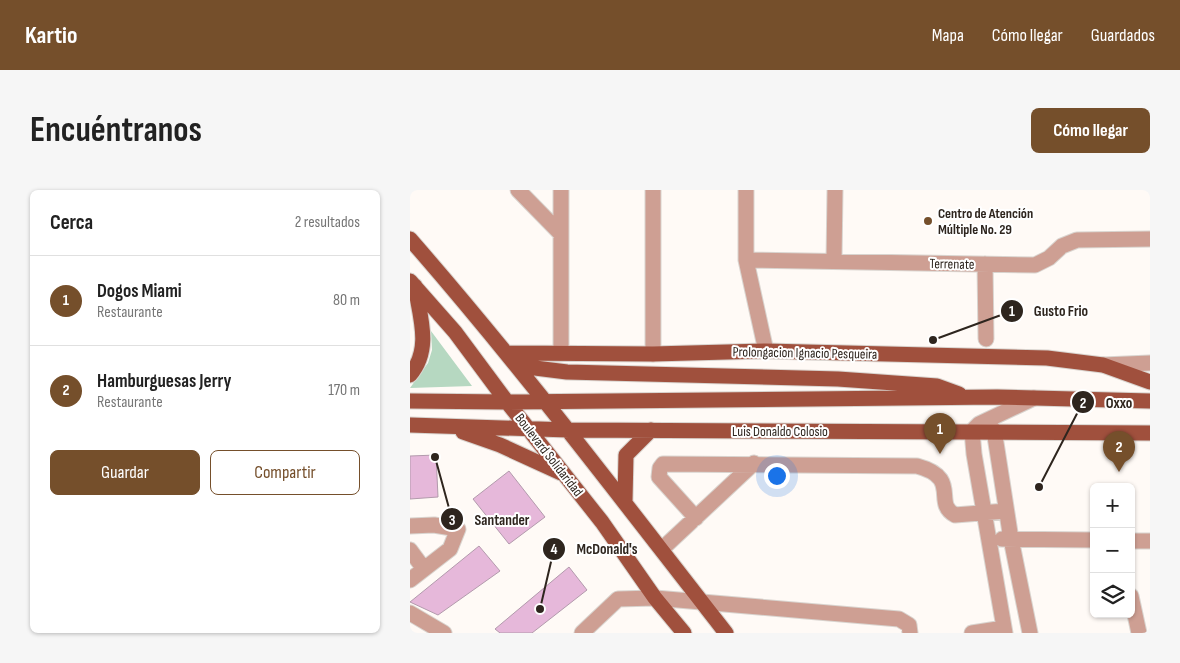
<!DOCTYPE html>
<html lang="es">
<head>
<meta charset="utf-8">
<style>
	body { margin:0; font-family:"Sofia Sans Condensed",sans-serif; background:#f6f6f6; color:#222 }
	.controls { position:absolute; right:15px; bottom:15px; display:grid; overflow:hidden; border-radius:8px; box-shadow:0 1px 4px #0004 }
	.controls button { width:45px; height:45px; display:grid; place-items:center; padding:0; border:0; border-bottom:1px solid #e0e0e0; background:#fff; color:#222; font:25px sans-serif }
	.you { position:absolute; left:366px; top:285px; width:18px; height:18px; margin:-12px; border:4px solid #fff; border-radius:50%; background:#1a73e8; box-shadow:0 0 0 8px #1a73e833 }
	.badge { display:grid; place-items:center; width:32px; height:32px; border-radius:50%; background:#754f2b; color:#fff; font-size:16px; font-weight:700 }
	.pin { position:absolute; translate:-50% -41px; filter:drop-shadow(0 1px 2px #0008) }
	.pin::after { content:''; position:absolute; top:26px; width:18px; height:15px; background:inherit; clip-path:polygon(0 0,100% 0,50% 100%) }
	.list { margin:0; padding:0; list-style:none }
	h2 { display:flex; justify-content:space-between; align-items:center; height:65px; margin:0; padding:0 20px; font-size:21px }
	h2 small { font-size:16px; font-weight:400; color:#767676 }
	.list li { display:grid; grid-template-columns:32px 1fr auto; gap:15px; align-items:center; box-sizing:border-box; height:90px; padding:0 20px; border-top:1px solid #e0e0e0 }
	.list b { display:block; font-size:19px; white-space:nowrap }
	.list p { margin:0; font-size:16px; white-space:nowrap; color:#767676 }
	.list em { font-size:16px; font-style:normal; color:#767676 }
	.actions { display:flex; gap:10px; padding:15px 20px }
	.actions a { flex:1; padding:11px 0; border:1px solid #754f2b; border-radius:8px; text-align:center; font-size:18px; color:#754f2b }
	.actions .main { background:#754f2b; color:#fff }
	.icon { flex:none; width:28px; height:28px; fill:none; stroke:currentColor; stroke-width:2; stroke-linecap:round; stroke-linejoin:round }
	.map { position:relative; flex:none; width:740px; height:443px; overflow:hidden; border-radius:8px }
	header { display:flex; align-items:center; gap:30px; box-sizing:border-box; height:70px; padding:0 25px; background:#754f2b; color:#fff }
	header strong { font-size:24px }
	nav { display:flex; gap:28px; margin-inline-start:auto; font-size:18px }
	.intro { display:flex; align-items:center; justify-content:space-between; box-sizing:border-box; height:120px; padding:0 30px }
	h1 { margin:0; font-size:35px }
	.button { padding:12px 22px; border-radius:8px; background:#754f2b; color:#fff; font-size:18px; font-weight:700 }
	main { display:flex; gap:30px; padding:0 30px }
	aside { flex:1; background:#fff; border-radius:8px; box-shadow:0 1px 4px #0004 }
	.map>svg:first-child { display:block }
</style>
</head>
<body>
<header>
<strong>Kartio</strong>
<nav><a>Mapa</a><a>Cómo llegar</a><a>Guardados</a></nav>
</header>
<div class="intro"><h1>Encuéntranos</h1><a class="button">Cómo llegar</a></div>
<main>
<aside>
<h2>Cerca<small>2 resultados</small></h2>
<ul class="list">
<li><span class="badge">1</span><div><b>Dogos Miami</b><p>Restaurante</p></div><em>80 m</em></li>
<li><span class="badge">2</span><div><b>Hamburguesas Jerry</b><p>Restaurante</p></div><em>170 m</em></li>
</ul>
<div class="actions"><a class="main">Guardar</a><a>Compartir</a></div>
</aside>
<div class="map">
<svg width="740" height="443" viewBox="0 0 740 443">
	<rect width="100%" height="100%" fill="#fffaf6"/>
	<path fill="#b6d8c1" d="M 21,141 L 62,196 L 0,198 L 18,173 L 22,160 Z"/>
	<path fill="#e6b8da" stroke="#b29aac" d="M 26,265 L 28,307 L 0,309 L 0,266 Z
		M 99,281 L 135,327 L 99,354 L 63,309 Z
		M 69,356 L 90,381 L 28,425 L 0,412 Z
		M 159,377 L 177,400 L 122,443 L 90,443 L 85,439 Z"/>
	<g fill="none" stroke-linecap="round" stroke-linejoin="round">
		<g stroke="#d9d4cf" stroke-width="17">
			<path id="minor" d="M 108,0 L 151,44
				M 151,0 L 151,163
				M 243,0 L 243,164
				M 336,0 L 336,70 L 356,161
				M 336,70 L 625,75 L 639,68 L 652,56 L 667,50 L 740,49
				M 424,71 L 425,0
				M 575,74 L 576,149
				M 693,175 L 740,173
				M 584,240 L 601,349 L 620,443
				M 286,328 L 249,287 L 250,278 L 253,274 L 507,276 C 552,288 522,313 545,325 L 596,321
				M 0,336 L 24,335 L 48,339 L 40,359 L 0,390
				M 592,349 L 684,350
				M 721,351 L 740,351
				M 252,359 L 344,273
				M 0,360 L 14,379
				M 721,406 L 729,443
				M 0,423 L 34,443
				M 172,443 L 208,409 L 245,408 L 489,429 L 499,435 L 500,443
				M 562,443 L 594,438
				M 595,443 L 564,264 L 562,241 L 569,234 L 624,208"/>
		</g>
		<g stroke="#d9d4cf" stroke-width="17">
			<path id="major" d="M 0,49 C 111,176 212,310 316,443
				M 0,91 L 45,142 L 97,212 L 192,332 L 245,408 L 274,443
				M 98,163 L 243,164 L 356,161 L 637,168 L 693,175 L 740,192
				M 105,167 L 125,178 L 157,182 L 428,189 L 527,196 L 549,204
				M 0,185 C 22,159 10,127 5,96
				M 0,211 L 97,212 L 587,207 L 740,211
				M 0,235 L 159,240 L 740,243
				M 53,242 L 90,255 L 151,283
				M 215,310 L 216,265 L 241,240"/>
		</g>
		<use href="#minor" stroke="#ce9f93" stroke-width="15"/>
		<use href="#major" stroke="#a0503d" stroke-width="15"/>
	</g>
	<circle fill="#754f2b" stroke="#fff" stroke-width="2" cx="518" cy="31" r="5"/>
	<g text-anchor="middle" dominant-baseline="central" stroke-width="4" stroke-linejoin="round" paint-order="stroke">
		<g font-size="14" font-weight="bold" fill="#2e251e" stroke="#fff" text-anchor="start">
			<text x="528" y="23">Centro de Atención<tspan x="528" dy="16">Múltiple No. 29</tspan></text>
		</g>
		<g font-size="14" fill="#2e251e" stroke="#fff">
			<text transform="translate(542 74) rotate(1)">Terrenate</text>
			<text transform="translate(395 163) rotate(1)">Prolongacion Ignacio Pesqueira</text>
			<text x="370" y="241">Luis Donaldo Colosio</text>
			<text transform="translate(139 265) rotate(52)">Boulevard Solidaridad</text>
		</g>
	</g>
	<path fill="none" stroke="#2e251e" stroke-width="2" d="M523 150L602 121M629 297L673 212M25 267L42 329M130 419L144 359"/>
	<g fill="#2e251e" stroke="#fff" stroke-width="2">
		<circle cx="523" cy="150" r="5"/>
		<circle cx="629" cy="297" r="5"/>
		<circle cx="25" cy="267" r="5"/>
		<circle cx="130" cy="419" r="5"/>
		<circle cx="602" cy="121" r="12"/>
		<circle cx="673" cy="212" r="12"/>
		<circle cx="42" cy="329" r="12"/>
		<circle cx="144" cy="359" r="12"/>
	</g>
	<g font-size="15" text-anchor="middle" font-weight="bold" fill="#fff">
		<text x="602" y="126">1</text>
		<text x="673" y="218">2</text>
		<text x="42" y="335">3</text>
		<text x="144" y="364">4</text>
	</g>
	<g font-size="15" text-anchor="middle" font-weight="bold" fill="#2e251e" stroke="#fff" stroke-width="4" stroke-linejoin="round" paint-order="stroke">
		<text x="651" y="126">Gusto Frio</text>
		<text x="709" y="218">Oxxo</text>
		<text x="92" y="335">Santander</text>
		<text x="197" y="364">McDonald's</text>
	</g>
</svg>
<div class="controls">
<button>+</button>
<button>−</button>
<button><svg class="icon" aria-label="layers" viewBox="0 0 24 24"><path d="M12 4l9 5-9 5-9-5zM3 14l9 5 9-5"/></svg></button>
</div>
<div class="you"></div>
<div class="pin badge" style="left:530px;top:264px">1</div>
<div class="pin badge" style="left:709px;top:282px">2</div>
</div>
</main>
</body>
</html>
